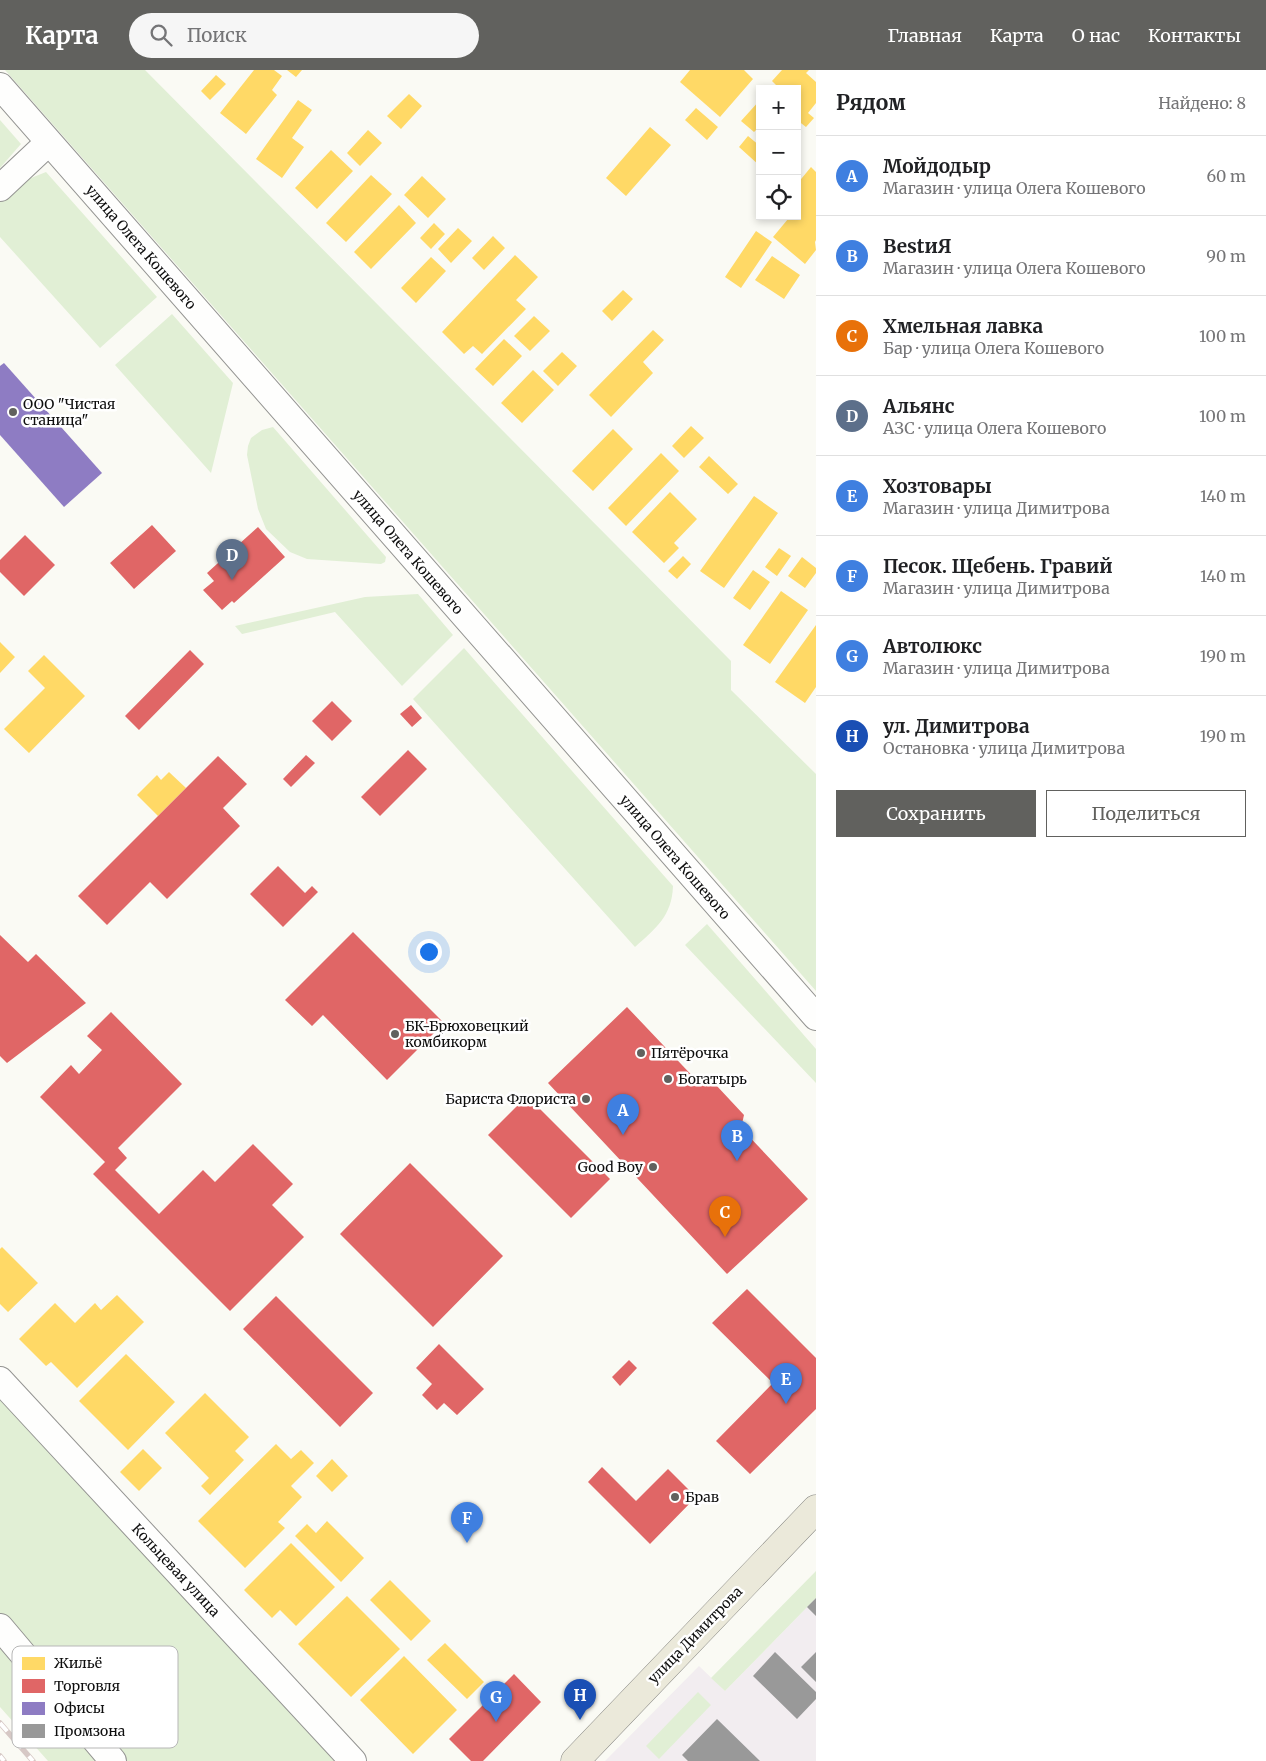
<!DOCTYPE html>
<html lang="ru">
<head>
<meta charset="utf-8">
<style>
	body { margin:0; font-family:Merriweather,serif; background:#f6f6f6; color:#202124 }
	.controls { position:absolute; right:15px; top:15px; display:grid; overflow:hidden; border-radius:0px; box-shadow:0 2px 8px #0003 }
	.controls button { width:45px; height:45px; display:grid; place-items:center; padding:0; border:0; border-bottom:1px solid #e0e0e0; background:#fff; color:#202124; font:25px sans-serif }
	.you { position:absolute; left:428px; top:881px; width:18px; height:18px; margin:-12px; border:4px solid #fff; border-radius:50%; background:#1a73e8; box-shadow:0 0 0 8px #1a73e833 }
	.badge { display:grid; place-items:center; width:32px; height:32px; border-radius:50%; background:#61615e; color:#fff; font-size:16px; font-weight:700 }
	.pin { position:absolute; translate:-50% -41px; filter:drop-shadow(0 1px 2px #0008) }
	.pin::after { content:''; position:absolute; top:26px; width:18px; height:15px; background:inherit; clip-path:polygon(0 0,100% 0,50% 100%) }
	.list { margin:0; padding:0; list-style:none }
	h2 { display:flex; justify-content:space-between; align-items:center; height:65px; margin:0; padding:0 20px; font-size:21px }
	h2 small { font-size:16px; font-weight:400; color:#757577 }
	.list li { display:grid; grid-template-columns:32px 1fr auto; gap:15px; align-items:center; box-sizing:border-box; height:80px; padding:0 20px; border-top:1px solid #e0e0e0 }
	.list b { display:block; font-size:19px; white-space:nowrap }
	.list p { margin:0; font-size:16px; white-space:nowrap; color:#757577 }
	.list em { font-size:16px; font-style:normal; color:#757577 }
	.actions { display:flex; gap:10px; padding:15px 20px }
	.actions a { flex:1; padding:11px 0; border:1px solid #61615e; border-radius:0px; text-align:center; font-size:18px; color:#61615e }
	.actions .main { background:#61615e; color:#fff }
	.icon { flex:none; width:28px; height:28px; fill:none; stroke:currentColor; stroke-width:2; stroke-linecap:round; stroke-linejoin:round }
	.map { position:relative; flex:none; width:816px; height:1691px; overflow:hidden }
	header { display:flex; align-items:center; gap:30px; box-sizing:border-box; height:70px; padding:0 25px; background:#61615e; color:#fff }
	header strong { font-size:24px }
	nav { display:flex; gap:28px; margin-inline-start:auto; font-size:18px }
	.search { width:350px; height:45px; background:#f6f6f6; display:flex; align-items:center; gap:12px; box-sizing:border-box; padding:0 18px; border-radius:28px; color:#757577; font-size:19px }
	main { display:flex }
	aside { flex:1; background:#fff }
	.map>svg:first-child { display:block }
</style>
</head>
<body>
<header>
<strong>Карта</strong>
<div class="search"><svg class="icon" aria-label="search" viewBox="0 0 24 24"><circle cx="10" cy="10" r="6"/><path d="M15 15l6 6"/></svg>Поиск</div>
<nav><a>Главная</a><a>Карта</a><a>О нас</a><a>Контакты</a></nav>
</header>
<main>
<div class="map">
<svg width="816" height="1691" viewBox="0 0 816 1691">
	<rect width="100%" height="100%" fill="#fafaf4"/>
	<path fill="#f2edf0" d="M 816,1528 L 816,1691 L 605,1691 L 699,1596 L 725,1621 Z"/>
	<path fill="#e1efd5" d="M 5,0 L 145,0 L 731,591 L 731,620 L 816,704 L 816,921 Z
		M 0,50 L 21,74 L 0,98 Z
		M 46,102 L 157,227 L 100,278 L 0,167 L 0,132 L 26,110 Z
		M 172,244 L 233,313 L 211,403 L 115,295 Z
		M 273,357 L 386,487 L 385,492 L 381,494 L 307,489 L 290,482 L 266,459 L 258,439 L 247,385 L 248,376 L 251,368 L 262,360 Z
		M 418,524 L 453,565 L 402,616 L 335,542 L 242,564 L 235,556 L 365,527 Z
		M 464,578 L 673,816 C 672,846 656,858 635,877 L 413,629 Z
		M 707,854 L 816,979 L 816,1013 L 685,875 Z
		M 0,1324 L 340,1691 L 48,1691 L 0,1637 Z
		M 816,1501 L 816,1528 L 725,1621 L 711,1608 Z
		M 698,1622 L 711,1635 L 659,1689 L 646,1676 Z"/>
	<path fill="#ffd966" d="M 254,0 L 274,0 L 282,6 L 272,20 L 277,25 L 246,64 L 220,43 Z
		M 287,0 L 302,0 L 296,7 Z
		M 690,0 L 744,0 L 753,9 L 720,47 L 680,12 Z
		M 782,0 L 809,0 L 806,3 L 816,12 L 816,33 L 808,43 L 814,48 L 806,57 L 797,50 L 797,19 L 780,19 L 772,11 Z
		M 216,5 L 226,14 L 210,30 L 201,21 Z
		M 409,24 L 422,36 L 401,59 L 387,46 Z
		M 298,30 L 312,40 L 292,68 L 304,77 L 282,108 L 256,89 Z
		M 760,30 L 760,56 L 754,62 L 741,51 Z
		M 696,38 L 718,57 L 707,70 L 685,50 Z
		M 650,57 L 671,75 L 626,126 L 606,108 Z
		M 368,60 L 382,73 L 360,96 L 347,83 Z
		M 748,66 L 760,76 L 760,96 L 739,77 Z
		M 331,80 L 353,101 L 317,139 L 295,118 Z
		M 811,97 L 816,102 L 816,170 L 815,172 L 816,180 L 805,194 L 773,167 L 788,149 L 784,146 L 797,146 L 797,114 Z
		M 371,105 L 392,124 L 346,172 L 326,153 Z
		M 422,106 L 446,129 L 428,148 L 404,125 Z
		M 399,135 L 416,153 L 371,199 L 354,182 Z
		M 434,153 L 445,164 L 431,179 L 420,168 Z
		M 458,158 L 472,171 L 451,193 L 438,179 Z
		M 756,161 L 772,172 L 741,218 L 725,207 Z
		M 493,166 L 505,178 L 484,200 L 472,188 Z
		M 515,185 L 538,207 L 516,230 L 526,239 L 482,284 L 473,276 L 464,284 L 442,262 Z
		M 772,186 L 800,205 L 784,229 L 755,210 Z
		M 431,187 L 446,201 L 416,233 L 401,218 Z
		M 623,220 L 633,229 L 612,251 L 602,241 Z
		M 534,246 L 550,261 L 530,281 L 514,266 Z
		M 653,260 L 664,270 L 643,292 L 653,303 L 611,347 L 589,325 Z
		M 504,269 L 522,286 L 493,316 L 475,299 Z
		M 562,282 L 577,296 L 558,316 L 543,301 Z
		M 533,300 L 554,320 L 522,353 L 501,333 Z
		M 691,356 L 704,368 L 684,388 L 672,376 Z
		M 613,359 L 633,379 L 593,421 L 572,401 Z
		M 661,383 L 679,401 L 626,456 L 608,438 Z
		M 709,386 L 738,414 L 728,424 L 699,397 Z
		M 670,422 L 697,449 L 674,473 L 679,478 L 664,493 L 632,462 Z
		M 754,426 L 778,443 L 724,518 L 700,501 Z
		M 779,478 L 791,486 L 777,506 L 765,497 Z
		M 683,486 L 691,494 L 677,509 L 668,501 Z
		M 802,487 L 816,498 L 816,503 L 805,518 L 788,506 Z
		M 753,500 L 770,512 L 750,540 L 733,528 Z
		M 781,521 L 808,540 L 770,594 L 743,575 Z
		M 816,555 L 816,617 L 805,633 L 775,612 Z
		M 0,572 L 15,587 L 0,603 Z
		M 44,585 L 85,626 L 29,683 L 4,659 L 45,618 L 28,601 Z
		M 169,702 L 186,718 L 158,746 L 137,725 L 157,705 L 161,710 Z
		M 2,1177 L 38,1213 L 8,1242 L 0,1234 L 0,1179 Z
		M 117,1225 L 144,1252 L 77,1318 L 51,1292 L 46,1296 L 19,1269 L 55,1233 L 75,1253 L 95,1233 L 101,1240 Z
		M 126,1284 L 175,1332 L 128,1380 L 79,1331 Z
		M 205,1323 L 249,1367 L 235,1381 L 244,1390 L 210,1425 L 201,1416 L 209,1408 L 165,1363 Z
		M 276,1374 L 291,1389 L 301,1380 L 314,1393 L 291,1416 L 302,1427 L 278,1452 L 285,1458 L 245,1498 L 198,1451 Z
		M 143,1379 L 162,1398 L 139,1421 L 120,1402 Z
		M 332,1389 L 348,1406 L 332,1422 L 316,1406 Z
		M 327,1451 L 364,1488 L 341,1512 L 295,1466 L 307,1454 L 316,1463 Z
		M 291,1473 L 335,1517 L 296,1556 L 280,1540 L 272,1548 L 244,1520 Z
		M 390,1510 L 431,1551 L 411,1571 L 370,1530 Z
		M 347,1526 L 400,1579 L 351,1627 L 298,1574 Z
		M 445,1573 L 484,1612 L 467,1629 L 427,1590 Z
		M 404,1586 L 457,1640 L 413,1684 L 360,1630 Z"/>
	<path fill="#e06666" d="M 152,455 L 176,481 L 134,519 L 110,493 Z
		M 258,457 L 285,487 L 234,533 L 232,531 L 222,540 L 203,520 L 214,511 L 207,503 Z
		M 25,465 L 55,495 L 24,526 L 0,502 L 0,490 Z
		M 190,580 L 204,594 L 139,660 L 125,646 Z
		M 332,631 L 352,651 L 332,671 L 312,651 Z
		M 411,635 L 422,648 L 412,657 L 400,644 Z
		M 408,680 L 427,699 L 380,746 L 361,727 Z
		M 306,685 L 315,693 L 291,717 L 283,709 Z
		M 218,686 L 247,714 L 223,738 L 240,756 L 167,829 L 150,812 L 107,855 L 78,826 Z
		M 278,796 L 305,823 L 312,816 L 318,822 L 283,857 L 250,824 Z
		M 353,862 L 444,953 L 387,1010 L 323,945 L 312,956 L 285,930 Z
		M 0,865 L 28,892 L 36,884 L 86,933 L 7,993 L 0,986 Z
		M 627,937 L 700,1014 L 716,1015 L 744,1045 L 741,1058 L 808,1129 L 727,1204 L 548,1013 Z
		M 111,942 L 182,1014 L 118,1078 L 127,1088 L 115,1100 L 159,1144 L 203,1100 L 215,1112 L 253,1074 L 293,1114 L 272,1135 L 304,1167 L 230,1241 L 93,1104 L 105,1092 L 40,1027 L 71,995 L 79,1004 L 102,980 L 87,966 Z
		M 527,1026 L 610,1109 L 571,1148 L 488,1065 Z
		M 410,1093 L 503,1186 L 433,1257 L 340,1164 Z
		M 747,1219 L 816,1288 L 816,1339 L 750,1404 L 716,1371 L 773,1313 L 712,1253 Z
		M 276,1226 L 373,1323 L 340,1357 L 243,1259 Z
		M 439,1274 L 484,1319 L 457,1345 L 444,1333 L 437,1340 L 422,1325 L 432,1314 L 416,1298 Z
		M 629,1290 L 637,1298 L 620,1316 L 612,1307 Z
		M 602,1397 L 636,1431 L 668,1399 L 696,1427 L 650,1474 L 588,1412 Z
		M 514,1604 L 541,1632 L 483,1691 L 471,1691 L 449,1669 Z"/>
	<path fill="#8e7cc3" d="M 4,293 L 102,403 L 64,437 L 0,365 L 0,296 Z"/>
	<path fill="#999" d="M 816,1528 L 816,1546 L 807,1537 Z
		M 775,1582 L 816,1622 L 816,1629 L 797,1649 L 753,1606 Z
		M 816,1582 L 816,1612 L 801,1597 Z
		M 717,1649 L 760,1691 L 688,1691 L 682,1685 Z"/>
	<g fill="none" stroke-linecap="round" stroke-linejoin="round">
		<g stroke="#949492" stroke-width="28">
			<path id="minor" d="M 0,16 L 816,947
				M 0,118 L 49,72
				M 0,1310 L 353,1691
				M 0,1557 L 113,1691"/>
		</g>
		<g stroke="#82827f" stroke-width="29">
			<path id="major" d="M 575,1691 L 816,1439"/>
		</g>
		<use href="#minor" stroke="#fefefd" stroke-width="26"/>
		<use href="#major" stroke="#ebe9da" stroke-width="28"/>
		<g stroke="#d6c8c5" stroke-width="5.5">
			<path id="rail" d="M 0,1653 L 33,1691
				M 0,1686 L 4,1691"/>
		</g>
		<use href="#rail" stroke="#fff" stroke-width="4" stroke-dasharray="11" stroke-linecap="butt"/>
	</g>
	<g fill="#61615e" stroke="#fff" stroke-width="2">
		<circle cx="13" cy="342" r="5"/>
		<circle cx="395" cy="964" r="5"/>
		<circle cx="641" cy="983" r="5"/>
		<circle cx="668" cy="1009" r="5"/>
		<circle cx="586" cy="1029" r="5"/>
		<circle cx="653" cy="1097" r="5"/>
		<circle cx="675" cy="1427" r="5"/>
	</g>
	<g text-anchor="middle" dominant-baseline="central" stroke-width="5" stroke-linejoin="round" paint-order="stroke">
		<g font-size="14" fill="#0e0e0e" stroke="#fff">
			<text transform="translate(141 177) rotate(49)">улица Олега Кошевого</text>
			<text transform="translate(408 482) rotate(49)">улица Олега Кошевого</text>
			<text transform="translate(675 787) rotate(49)">улица Олега Кошевого</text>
			<text transform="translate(176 1500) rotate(47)">Кольцевая улица</text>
			<text transform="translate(695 1565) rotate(-46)">улица Димитрова</text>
		</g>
		<g font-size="14" fill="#0e0e0e" stroke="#fff" text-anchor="start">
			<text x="23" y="334">ООО "Чистая<tspan x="23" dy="16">станица"</tspan></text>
			<text x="405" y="956">БК-Брюховецкий<tspan x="405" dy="16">комбикорм</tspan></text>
			<text x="651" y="983">Пятёрочка</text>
			<text x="678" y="1009">Богатырь</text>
			<text x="576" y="1029" text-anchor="end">Бариста Флориста</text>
			<text x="643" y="1097" text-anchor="end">Good Boy</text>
			<text x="685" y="1427">Брав</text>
		</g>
	</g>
	<rect x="12" y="1576" width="166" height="102" rx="8" fill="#fff" stroke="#b7b7b7" stroke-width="1"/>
	<rect x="22" y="1587" width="23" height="13" fill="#ffd966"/>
	<rect x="22" y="1609" width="23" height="14" fill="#e06666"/>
	<rect x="22" y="1632" width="23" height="13" fill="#8e7cc3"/>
	<rect x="22" y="1654" width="23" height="14" fill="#999"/>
	<g font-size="14" fill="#0e0e0e">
		<text x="54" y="1598">Жильё</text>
		<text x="54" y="1621">Торговля</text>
		<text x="54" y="1643">Офисы</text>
		<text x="54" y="1666">Промзона</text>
	</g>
</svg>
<div class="controls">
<button>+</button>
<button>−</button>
<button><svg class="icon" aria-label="locate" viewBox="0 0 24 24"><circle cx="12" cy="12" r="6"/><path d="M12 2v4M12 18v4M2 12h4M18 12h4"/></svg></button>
</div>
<div class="you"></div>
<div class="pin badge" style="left:623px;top:1065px;background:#3f7fe0">A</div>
<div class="pin badge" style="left:737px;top:1091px;background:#3f7fe0">B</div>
<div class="pin badge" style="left:725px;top:1167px;background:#e8710a">C</div>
<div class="pin badge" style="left:232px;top:510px;background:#5c6f8a">D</div>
<div class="pin badge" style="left:786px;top:1334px;background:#3f7fe0">E</div>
<div class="pin badge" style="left:467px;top:1473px;background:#3f7fe0">F</div>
<div class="pin badge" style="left:496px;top:1652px;background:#3f7fe0">G</div>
<div class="pin badge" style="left:580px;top:1650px;background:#1a4fb4">H</div>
</div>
<aside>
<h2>Рядом<small>Найдено: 8</small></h2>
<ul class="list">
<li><span class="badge" style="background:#3f7fe0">A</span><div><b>Мойдодыр</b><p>Магазин · улица Олега Кошевого</p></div><em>60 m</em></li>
<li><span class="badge" style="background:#3f7fe0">B</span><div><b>BestиЯ</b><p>Магазин · улица Олега Кошевого</p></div><em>90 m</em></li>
<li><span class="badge" style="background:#e8710a">C</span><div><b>Хмельная лавка</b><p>Бар · улица Олега Кошевого</p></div><em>100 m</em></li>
<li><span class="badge" style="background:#5c6f8a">D</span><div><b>Альянс</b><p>АЗС · улица Олега Кошевого</p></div><em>100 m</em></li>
<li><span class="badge" style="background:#3f7fe0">E</span><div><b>Хозтовары</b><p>Магазин · улица Димитрова</p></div><em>140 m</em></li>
<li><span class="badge" style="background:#3f7fe0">F</span><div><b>Песок. Щебень. Гравий</b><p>Магазин · улица Димитрова</p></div><em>140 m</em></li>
<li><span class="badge" style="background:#3f7fe0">G</span><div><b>Автолюкс</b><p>Магазин · улица Димитрова</p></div><em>190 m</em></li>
<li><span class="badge" style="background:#1a4fb4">H</span><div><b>ул. Димитрова</b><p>Остановка · улица Димитрова</p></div><em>190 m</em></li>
</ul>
<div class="actions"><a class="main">Сохранить</a><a>Поделиться</a></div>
</aside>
</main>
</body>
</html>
